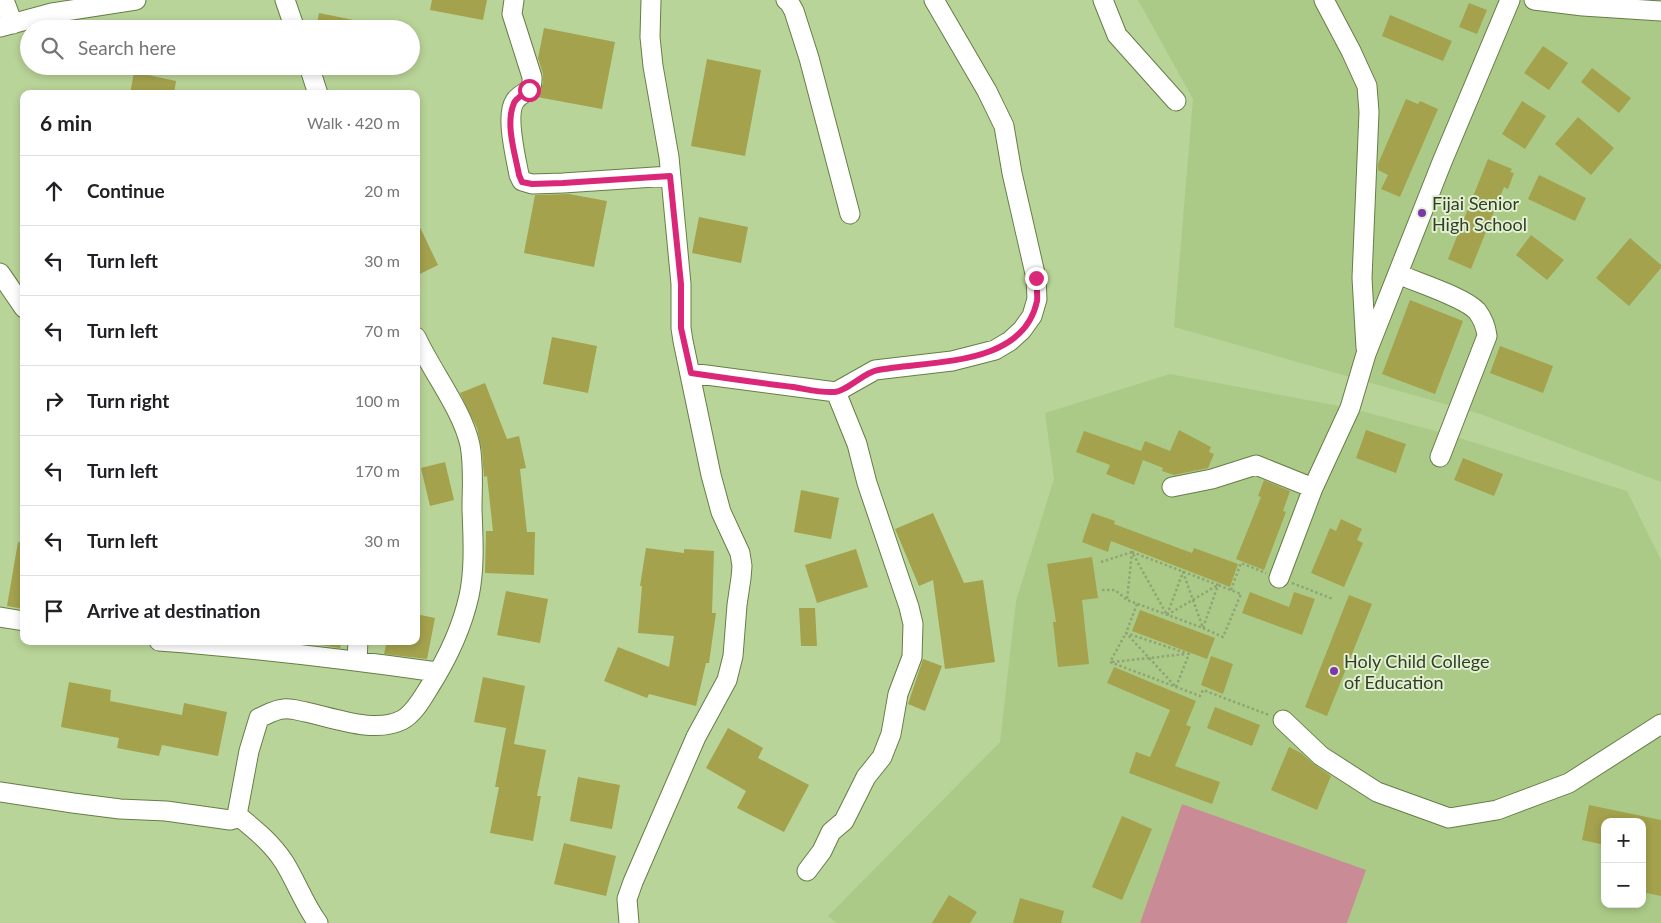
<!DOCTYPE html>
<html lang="en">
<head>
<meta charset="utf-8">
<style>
	body { margin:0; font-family:Lato,sans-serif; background:#f2f2f2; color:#202124 }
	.controls { position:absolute; right:15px; bottom:15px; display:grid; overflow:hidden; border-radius:10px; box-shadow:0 2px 8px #0003 }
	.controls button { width:45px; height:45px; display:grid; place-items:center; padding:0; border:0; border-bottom:1px solid #e0e0e0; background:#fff; color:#202124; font:25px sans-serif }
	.stop { position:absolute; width:15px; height:15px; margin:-11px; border:4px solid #db2777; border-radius:50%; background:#fff }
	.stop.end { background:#db2777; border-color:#fff; box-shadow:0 1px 5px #0008 }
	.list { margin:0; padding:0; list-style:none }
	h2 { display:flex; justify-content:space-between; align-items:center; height:65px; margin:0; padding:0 20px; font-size:21px }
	h2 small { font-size:16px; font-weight:400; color:#757577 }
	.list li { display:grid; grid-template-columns:32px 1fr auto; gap:15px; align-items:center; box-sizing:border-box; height:70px; padding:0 20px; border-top:1px solid #e0e0e0 }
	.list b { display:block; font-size:19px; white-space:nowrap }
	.list em { font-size:16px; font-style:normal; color:#757577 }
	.icon { flex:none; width:28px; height:28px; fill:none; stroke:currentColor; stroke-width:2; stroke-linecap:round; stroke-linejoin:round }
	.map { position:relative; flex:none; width:1661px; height:923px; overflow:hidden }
	.search { position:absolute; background:#fff; box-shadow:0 2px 8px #0003; left:20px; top:20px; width:400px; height:55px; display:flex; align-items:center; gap:12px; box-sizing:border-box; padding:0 18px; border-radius:28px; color:#757577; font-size:19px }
	.panel { position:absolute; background:#fff; box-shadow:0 2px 8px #0003; left:20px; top:90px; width:400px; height:555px; border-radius:10px }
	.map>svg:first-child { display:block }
</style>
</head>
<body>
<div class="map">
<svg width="1661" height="923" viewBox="0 0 1661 923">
	<rect width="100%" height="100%" fill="#b9d498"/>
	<path fill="#acca87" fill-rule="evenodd" d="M 1138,0 L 1661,0 L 1661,482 L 1480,414 L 1174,327 L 1193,99 Z
		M 1170,374 L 1350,408 L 1447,434 L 1627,491 L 1661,560 L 1661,923 L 837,923 L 828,916 L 1000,742 L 1016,601 L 1054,479 L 1045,413 ZM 1605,822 L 1642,822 L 1642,904 L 1605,904 Z"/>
	<path fill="#c98c97" d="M 1182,804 L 1366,870 L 1347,923 L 1140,923 Z"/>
	<path fill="#a4a24d" d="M 432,0 L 487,0 L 483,20 L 430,10 Z
		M 1469,3 L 1487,10 L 1477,34 L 1459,27 Z
		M 319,13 L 373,24 L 373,29 L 316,29 Z
		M 1390,15 L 1452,41 L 1443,61 L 1382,36 Z
		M 544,28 L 615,42 L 602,109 L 537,97 L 543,83 L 543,74 L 538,58 Z
		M 1543,46 L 1568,63 L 1549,90 L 1524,73 Z
		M 707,59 L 761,70 L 745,156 L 691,146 Z
		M 1592,68 L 1631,98 L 1619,113 L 1581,82 Z
		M 134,72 L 176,81 L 174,94 L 130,94 Z
		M 1406,99 L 1418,104 L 1420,101 L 1438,109 L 1400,197 L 1381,189 L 1388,175 L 1378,170 L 1378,164 Z
		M 1522,101 L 1546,116 L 1525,149 L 1502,134 Z
		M 1578,117 L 1614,148 L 1591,175 L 1555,144 Z
		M 1488,159 L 1512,169 L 1510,172 L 1514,173 L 1508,189 L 1504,187 L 1471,269 L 1448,259 Z
		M 1539,175 L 1586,198 L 1575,221 L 1528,199 Z
		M 569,194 L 607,201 L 594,267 L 524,253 L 535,195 Z
		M 699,217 L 748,227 L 741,263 L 692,253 Z
		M 416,219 L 438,265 L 416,276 Z
		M 1531,235 L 1564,260 L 1547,280 L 1516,255 Z
		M 1630,238 L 1661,265 L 1661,268 L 1629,306 L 1596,278 Z
		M 1410,300 L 1463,321 L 1435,394 L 1382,374 Z
		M 552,337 L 597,346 L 588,393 L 543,384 Z
		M 1500,346 L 1553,366 L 1543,393 L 1490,373 Z
		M 485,383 L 507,439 L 519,436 L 526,468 L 520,469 L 527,532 L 535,532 L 534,575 L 485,573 L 486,531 L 493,531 L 487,476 L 484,477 L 482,451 L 477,428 L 460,393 Z
		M 1179,430 L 1211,447 L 1209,452 L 1214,454 L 1208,468 L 1174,475 L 1162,471 L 1163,468 L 1143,460 L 1134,485 L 1106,474 L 1110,465 L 1076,452 L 1084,431 L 1141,451 L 1145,441 L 1170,451 Z
		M 1366,430 L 1406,444 L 1396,473 L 1356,458 Z
		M 1463,458 L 1503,474 L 1494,496 L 1454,480 Z
		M 445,462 L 454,500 L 430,506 L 421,468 Z
		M 1264,480 L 1290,491 L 1283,511 L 1286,512 L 1264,570 L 1236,559 L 1261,497 L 1258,496 Z
		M 801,490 L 839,498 L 831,539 L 794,532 Z
		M 933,513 L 964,583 L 983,580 L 995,662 L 945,669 L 933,580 L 919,586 L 895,529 Z
		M 1092,513 L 1115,521 L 1114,524 L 1192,553 L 1194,548 L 1238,564 L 1230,587 L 1111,541 L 1108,552 L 1082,542 Z
		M 1341,519 L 1362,529 L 1357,540 L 1363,543 L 1344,587 L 1311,573 L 1330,528 L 1336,531 Z
		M 18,542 L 24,543 L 24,609 L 7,606 Z
		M 646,548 L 684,553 L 684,549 L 714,551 L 712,613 L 716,613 L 709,663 L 706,663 L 696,706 L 649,694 L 647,698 L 604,681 L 618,647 L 669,667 L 674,636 L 638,633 L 642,586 L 640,586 Z
		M 856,549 L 868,587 L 817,603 L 805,565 Z
		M 1092,557 L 1098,598 L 1082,600 L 1089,664 L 1058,667 L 1053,622 L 1056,622 L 1047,564 Z
		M 506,591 L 548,599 L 540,643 L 497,635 Z
		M 1250,592 L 1289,607 L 1294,592 L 1315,599 L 1302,635 L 1242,613 Z
		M 1349,595 L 1372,604 L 1327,716 L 1305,707 Z
		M 799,608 L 815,608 L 817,646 L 801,646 Z
		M 1140,610 L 1215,638 L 1207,659 L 1132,631 Z
		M 416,614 L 435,618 L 427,659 L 384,654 L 387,641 L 416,641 Z
		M 294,641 L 342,641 L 340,648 Z
		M 1211,656 L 1233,664 L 1223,694 L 1201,685 Z
		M 923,659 L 942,666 L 925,711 L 908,704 Z
		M 1114,667 L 1196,701 L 1186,725 L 1191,727 L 1175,766 L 1220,782 L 1212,804 L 1129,773 L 1136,752 L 1150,757 L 1170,710 L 1107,683 Z
		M 483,677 L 525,686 L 514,744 L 546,750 L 537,796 L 541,796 L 533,841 L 490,833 L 499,787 L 495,787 L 506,728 L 474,722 Z
		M 69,682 L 111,690 L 110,701 L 182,715 L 184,703 L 227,712 L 218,756 L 162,745 L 159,756 L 117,748 L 119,738 L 61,727 Z
		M 1215,707 L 1260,725 L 1252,746 L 1207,728 Z
		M 728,728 L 763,748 L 758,758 L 809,785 L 784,832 L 737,808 L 746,791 L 706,768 Z
		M 1289,747 L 1301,753 L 1315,765 L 1331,776 L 1317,810 L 1271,790 Z
		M 578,777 L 620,785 L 612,829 L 570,821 Z
		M 1589,805 L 1661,820 L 1661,896 L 1642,892 L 1642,822 L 1605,822 L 1605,845 L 1582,840 Z
		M 1122,816 L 1152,829 L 1122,900 L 1092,887 Z
		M 564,843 L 616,856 L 606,896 L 554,884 Z
		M 949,895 L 977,912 L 970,923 L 932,923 Z
		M 1020,898 L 1064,911 L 1061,923 L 1013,923 Z"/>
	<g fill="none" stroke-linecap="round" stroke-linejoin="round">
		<g stroke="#657e45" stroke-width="21">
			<path id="minor" d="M 4,0 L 13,24
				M 285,0 L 295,29
				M 514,0 L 512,14 L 532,77 C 533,95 522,90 515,101 C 505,115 516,158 519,175 L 522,181 L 532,184 L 563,183 L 670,176
				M 786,0 L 789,2 L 794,11 L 809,58 L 850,214
				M 1103,0 L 1117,35 L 1176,101
				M 1324,0 L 1351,51 L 1367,86 L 1369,112 L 1362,278 L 1366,348
				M 1534,0 L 1583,6 L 1661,11
				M 0,27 L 52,13 L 136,0
				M 309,66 L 318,94
				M 0,273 L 24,308
				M 1398,274 C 1418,283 1464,297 1477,311 C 1483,319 1486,327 1487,336 L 1440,457
				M 691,373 L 836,392 L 857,444 L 867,483 L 909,607 L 913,624 L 912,657 L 898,694 L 891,734 L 882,757 L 866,777 L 844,821 L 831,832 L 822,851 L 807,871
				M 836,392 L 875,370 L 952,361 L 995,350 L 1010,341 L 1022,330 L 1032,316 L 1037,299 L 1036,278 L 1012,173 L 1004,126 L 987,91 L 934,0
				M 1172,487 L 1212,479 L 1256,465 L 1313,488
				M 1279,578 L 1313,488 L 1350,408 L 1366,354 L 1442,162 L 1510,0
				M 0,617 L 24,621
				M 159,641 C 252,648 345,659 437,672
				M 357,661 L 358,641
				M 1283,720 L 1321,756 L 1377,792 L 1449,818 L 1497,810 L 1569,783 L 1661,724
				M 0,792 L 73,803 L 120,809 L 166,811 L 230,820 L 234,819 L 237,815 L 249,751 L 259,718 C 266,715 276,709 284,709 C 291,708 299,711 306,712 C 334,718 375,734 402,720 C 414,714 423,697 430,686 C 447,659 462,627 469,596 C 475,568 473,537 472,509 C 472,488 474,466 470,445 C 462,409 432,372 416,337
				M 237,815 C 254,829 271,842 284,862 C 296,881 304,904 318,923
				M 629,923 L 627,899 L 633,882 L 696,737 L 727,680 L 733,656 L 737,605 L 741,578 L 742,566 L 740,553 L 721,512 L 711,475 L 683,341 L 681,328 L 681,284 L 669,157 L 653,66 L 650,37 L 651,0"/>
		</g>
		<path stroke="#8fa574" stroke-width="2.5" stroke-dasharray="2.5 2.5" stroke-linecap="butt" d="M 1132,552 L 1218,585 L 1203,628 L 1127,600 Z
			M 1101,562 L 1132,552 L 1167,615 L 1183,572 L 1203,628 L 1223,637 L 1241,594 L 1218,585 L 1167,615
			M 1292,583 L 1333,599
			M 1102,590 L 1115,590 L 1127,600
			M 1231,590 L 1241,563 L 1266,573
			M 1137,604 L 1126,633 L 1175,686
			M 1112,662 L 1186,654
			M 1176,687 L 1189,654 L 1126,633 L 1110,662 L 1200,696 L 1203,690 L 1269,715"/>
		<use href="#minor" stroke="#fff" stroke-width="19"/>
	</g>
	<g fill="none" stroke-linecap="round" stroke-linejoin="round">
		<path stroke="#db2777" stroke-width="6" d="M 529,90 C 524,94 516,98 514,103 C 505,124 515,153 519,175 L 522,182 L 532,184 L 563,183 L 670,176 L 681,284 L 681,328 L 691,373 C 725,378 759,383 793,387 C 806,389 821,393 834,392 C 846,392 864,372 878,370 C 929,360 1023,368 1037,301 C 1038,294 1036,286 1036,278"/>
	</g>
	<g fill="#7b37ab" stroke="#e1f0d1" stroke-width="2">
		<circle cx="1422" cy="213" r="5"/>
		<circle cx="1334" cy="671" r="5"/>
	</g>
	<g text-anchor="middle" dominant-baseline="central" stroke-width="4" stroke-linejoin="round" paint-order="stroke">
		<g font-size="18" fill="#333e26" stroke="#e1f0d1" text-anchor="start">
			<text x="1432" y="203">Fijai Senior<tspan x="1432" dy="21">High School</tspan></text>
			<text x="1344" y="661">Holy Child College<tspan x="1344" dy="21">of Education</tspan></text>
		</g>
	</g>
</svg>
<div class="controls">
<button>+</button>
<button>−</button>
</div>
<div class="stop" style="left:529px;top:90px"></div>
<div class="stop end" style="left:1036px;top:278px"></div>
<div class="search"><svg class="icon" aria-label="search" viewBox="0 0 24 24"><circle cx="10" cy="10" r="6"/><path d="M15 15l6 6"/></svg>Search here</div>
<section class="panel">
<h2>6 min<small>Walk · 420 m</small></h2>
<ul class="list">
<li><svg class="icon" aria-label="ahead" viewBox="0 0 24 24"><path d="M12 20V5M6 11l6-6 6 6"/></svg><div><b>Continue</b></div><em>20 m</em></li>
<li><svg class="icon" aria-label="left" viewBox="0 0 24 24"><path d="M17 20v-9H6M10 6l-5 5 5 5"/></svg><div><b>Turn left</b></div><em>30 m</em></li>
<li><svg class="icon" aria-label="left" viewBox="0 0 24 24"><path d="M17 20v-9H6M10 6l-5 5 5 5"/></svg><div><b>Turn left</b></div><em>70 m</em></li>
<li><svg class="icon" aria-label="right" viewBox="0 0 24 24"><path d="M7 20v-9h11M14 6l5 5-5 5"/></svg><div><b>Turn right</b></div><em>100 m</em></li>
<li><svg class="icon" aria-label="left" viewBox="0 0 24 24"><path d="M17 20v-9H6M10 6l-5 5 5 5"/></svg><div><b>Turn left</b></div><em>170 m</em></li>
<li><svg class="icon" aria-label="left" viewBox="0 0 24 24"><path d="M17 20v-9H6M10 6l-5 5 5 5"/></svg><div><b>Turn left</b></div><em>30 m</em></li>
<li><svg class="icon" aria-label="arrive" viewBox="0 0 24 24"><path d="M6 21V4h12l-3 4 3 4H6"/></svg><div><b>Arrive at destination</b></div></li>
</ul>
</section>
</div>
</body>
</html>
